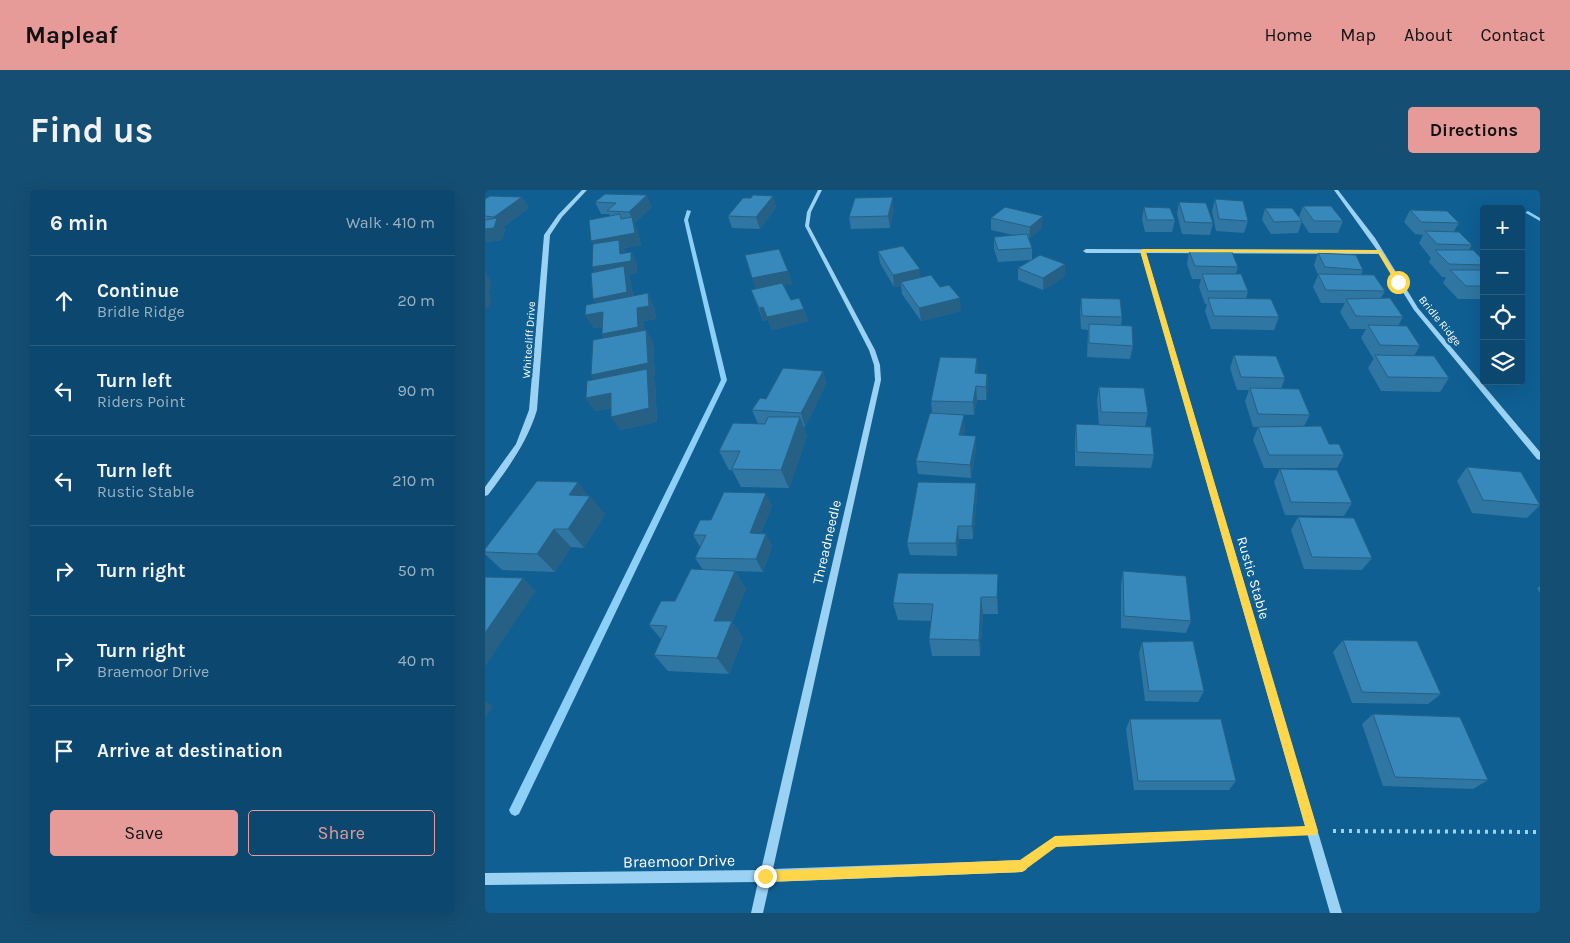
<!DOCTYPE html>
<html lang="en">
<head>
<meta charset="utf-8">
<style>
	body { margin:0; font-family:Karla,sans-serif; background:#144e73; color:#f1f3f6 }
	.controls { position:absolute; right:15px; top:15px; display:grid; overflow:hidden; border-radius:5px; box-shadow:0 5px 20px #0002 }
	.controls button { width:45px; height:45px; display:grid; place-items:center; padding:0; border:0; border-bottom:1px solid #2b5f81; background:#0b476e; color:#f1f3f6; font:25px sans-serif }
	.stop { position:absolute; width:15px; height:15px; margin:-11px; border:4px solid #ffd54a; border-radius:50%; background:#fff }
	.stop.end { background:#ffd54a; border-color:#fff; box-shadow:0 1px 5px #0008 }
	.list { margin:0; padding:0; list-style:none }
	h2 { display:flex; justify-content:space-between; align-items:center; height:65px; margin:0; padding:0 20px; font-size:21px }
	h2 small { font-size:16px; font-weight:400; color:#9ab2c2 }
	.list li { display:grid; grid-template-columns:32px 1fr auto; gap:15px; align-items:center; box-sizing:border-box; height:90px; padding:0 20px; border-top:1px solid #2b5f81 }
	.list b { display:block; font-size:19px; white-space:nowrap }
	.list p { margin:0; font-size:16px; white-space:nowrap; color:#9ab2c2 }
	.list em { font-size:16px; font-style:normal; color:#9ab2c2 }
	.actions { display:flex; gap:10px; padding:15px 20px }
	.actions a { flex:1; padding:11px 0; border:1px solid #e69b98; border-radius:5px; text-align:center; font-size:18px; color:#e69b98 }
	.actions .main { background:#e69b98; color:#111 }
	.icon { flex:none; width:28px; height:28px; fill:none; stroke:currentColor; stroke-width:2; stroke-linecap:round; stroke-linejoin:round }
	.map { position:relative; flex:none; width:1055px; height:723px; overflow:hidden; border-radius:5px }
	header { display:flex; align-items:center; gap:30px; box-sizing:border-box; height:70px; padding:0 25px; background:#e69b98; color:#111 }
	header strong { font-size:24px }
	nav { display:flex; gap:28px; margin-inline-start:auto; font-size:18px }
	.intro { display:flex; align-items:center; justify-content:space-between; box-sizing:border-box; height:120px; padding:0 30px }
	h1 { margin:0; font-size:35px }
	.button { padding:12px 22px; border-radius:5px; background:#e69b98; color:#111; font-size:18px; font-weight:700 }
	main { display:flex; gap:30px; padding:0 30px }
	aside { flex:1; background:#0b476e; border-radius:5px; box-shadow:0 5px 20px #0002 }
	.map>svg:first-child { display:block }
</style>
</head>
<body>
<header>
<strong>Mapleaf</strong>
<nav><a>Home</a><a>Map</a><a>About</a><a>Contact</a></nav>
</header>
<div class="intro"><h1>Find us</h1><a class="button">Directions</a></div>
<main>
<aside>
<h2>6 min<small>Walk · 410 m</small></h2>
<ul class="list">
<li><svg class="icon" aria-label="ahead" viewBox="0 0 24 24"><path d="M12 20V5M6 11l6-6 6 6"/></svg><div><b>Continue</b><p>Bridle Ridge</p></div><em>20 m</em></li>
<li><svg class="icon" aria-label="left" viewBox="0 0 24 24"><path d="M17 20v-9H6M10 6l-5 5 5 5"/></svg><div><b>Turn left</b><p>Riders Point</p></div><em>90 m</em></li>
<li><svg class="icon" aria-label="left" viewBox="0 0 24 24"><path d="M17 20v-9H6M10 6l-5 5 5 5"/></svg><div><b>Turn left</b><p>Rustic Stable</p></div><em>210 m</em></li>
<li><svg class="icon" aria-label="right" viewBox="0 0 24 24"><path d="M7 20v-9h11M14 6l5 5-5 5"/></svg><div><b>Turn right</b></div><em>50 m</em></li>
<li><svg class="icon" aria-label="right" viewBox="0 0 24 24"><path d="M7 20v-9h11M14 6l5 5-5 5"/></svg><div><b>Turn right</b><p>Braemoor Drive</p></div><em>40 m</em></li>
<li><svg class="icon" aria-label="arrive" viewBox="0 0 24 24"><path d="M6 21V4h12l-3 4 3 4H6"/></svg><div><b>Arrive at destination</b></div></li>
</ul>
<div class="actions"><a class="main">Save</a><a>Share</a></div>
</aside>
<div class="map">
<svg width="1055" height="723" viewBox="0 0 1055 723">
	<rect width="100%" height="100%" fill="#0f5f93"/>
	<g fill="none" stroke-linecap="round" stroke-linejoin="round">
		<path fill="#8cd0f8" fill-rule="evenodd" d="M 202,20 L 206,21 L 203,30 L 242,190 L 34,624 L 30,626 L 26,624 L 24,620 L 26,616 L 236,190 L 199,30 Z
			M 1043,21 L 1055,28 L 1055,31 L 1041,23 L 1041,22 Z"/>
		<path stroke="#9bd2f4" stroke-width="4" stroke-dasharray="3 5" stroke-linecap="butt" d="M 848,641 L 1055,642
			M 553,664 L 570,652 L 807,642"/>
		<path fill="#9bd2f4" fill-rule="evenodd" d="M 97,0 L 102,0 L 77,27 L 65,45 L 52,220 C 42,253 23,278 3,305 L 0,306 L 0,297 L 31,254 L 44,220 L 59,45 L 73,25 Z
			M 333,0 L 337,0 L 326,22 L 324,36 L 390,160 L 395,175 L 396,190 L 288,679 L 537,670 L 541,672 L 543,676 L 541,680 L 537,682 L 285,692 L 278,723 L 266,723 L 273,692 L 0,695 L 0,683 L 276,680 L 390,190 L 389,175 L 384,160 L 320,36 L 322,22 Z
			M 849,0 L 853,0 L 890,48 L 933,118 L 1055,262 L 1055,270 L 1052,269 L 929,120 L 894,64 L 661,63 L 857,723 L 845,723 L 656,63 L 601,63 L 598,61 L 601,59 L 892,60 Z"/>
	</g>
	<path fill="#2f76a2" d="M 120,4 L 167,17 L 149,33 L 152,39 L 156,55 L 139,58 L 140,63 L 146,62 L 152,74 L 152,83 L 143,85 L 145,89 L 148,106 L 169,116 L 171,129 L 159,131 L 159,140 L 161,140 L 168,153 L 170,187 L 167,187 L 170,192 L 172,232 L 135,240 L 126,218 L 110,221 L 101,208 L 109,190 L 106,185 L 119,148 L 117,144 L 117,137 L 108,138 L 110,113 L 108,54 L 125,26 L 124,24 L 116,24 L 110,12 Z
		M 288,6 L 291,17 L 275,39 L 247,38 L 243,26 L 266,8 Z
		M 37,7 L 44,18 L 18,37 L 20,40 L 17,50 L 0,52 L 0,9 Z
		M 730,9 L 763,31 L 759,43 L 731,41 L 727,21 Z
		M 694,12 L 728,33 L 725,45 L 697,44 L 692,24 Z
		M 818,16 L 858,31 L 853,43 L 824,43 L 814,27 Z
		M 659,17 L 690,30 L 687,42 L 660,42 L 657,29 Z
		M 780,18 L 817,31 L 813,43 L 786,44 L 777,30 Z
		M 409,19 L 405,38 L 366,39 L 364,27 Z
		M 925,20 L 974,33 L 969,41 L 987,55 L 984,60 L 999,71 L 999,109 L 973,109 L 958,93 L 961,87 L 957,87 L 944,72 L 946,67 L 945,67 L 934,53 L 938,45 L 930,44 L 919,32 Z
		M 506,28 L 557,38 L 544,49 L 547,58 L 547,70 L 580,74 L 579,87 L 558,100 L 533,90 L 533,78 L 546,70 L 513,72 L 509,59 L 509,47 L 528,45 L 506,40 Z
		M 393,61 L 436,87 L 455,97 L 476,121 L 436,131 L 417,104 L 416,96 L 409,97 L 395,73 Z
		M 704,61 L 753,77 L 751,84 L 763,101 L 761,109 L 794,127 L 789,140 L 726,139 L 720,121 L 722,114 L 720,114 L 714,97 L 716,89 L 707,89 L 702,74 Z
		M 833,63 L 878,80 L 876,85 L 900,101 L 896,108 L 918,127 L 913,136 L 935,156 L 929,166 L 964,188 L 955,202 L 896,201 L 883,178 L 889,168 L 888,168 L 876,148 L 881,139 L 865,139 L 855,122 L 860,113 L 836,113 L 828,97 L 833,85 L 829,75 Z
		M 303,81 L 307,94 L 299,95 L 306,110 L 319,119 L 323,131 L 287,140 L 283,130 L 278,131 L 266,100 L 271,99 Z
		M 596,108 L 637,127 L 636,136 L 648,156 L 645,169 L 602,167 L 603,140 L 596,139 L 595,121 Z
		M 749,165 L 800,188 L 796,199 L 825,225 L 819,236 L 859,265 L 852,278 L 779,278 L 768,250 L 773,237 L 768,237 L 760,211 L 764,200 L 752,200 L 745,178 Z
		M 492,168 L 493,184 L 502,184 L 503,197 L 501,210 L 492,210 L 489,225 L 462,224 L 480,239 L 478,246 L 491,260 L 486,288 L 433,284 L 431,271 L 447,223 L 446,211 Z
		M 338,181 L 341,194 L 320,237 L 318,237 L 322,246 L 304,298 L 256,297 L 247,280 L 244,280 L 234,261 L 280,234 L 273,234 L 267,220 L 281,209 Z
		M 614,197 L 663,223 L 660,237 L 669,265 L 666,278 L 590,276 L 590,248 L 591,234 L 614,235 L 612,210 Z
		M 982,277 L 1055,315 L 1042,328 L 987,323 L 972,291 Z
		M 795,279 L 867,313 L 859,326 L 800,325 L 789,292 Z
		M 491,293 L 492,306 L 488,349 L 474,349 L 472,366 L 425,365 L 422,353 Z
		M 103,306 L 120,324 L 99,358 L 86,357 L 70,382 L 17,380 L 0,364 L 0,359 Z
		M 287,316 L 276,343 L 281,344 L 287,356 L 278,382 L 250,381 L 261,399 L 247,432 L 258,448 L 244,484 L 183,481 L 169,465 L 176,449 L 164,435 L 190,411 L 218,380 L 210,368 L 215,357 L 208,345 L 226,330 Z
		M 813,327 L 887,368 L 877,380 L 819,379 L 806,340 Z
		M 638,381 L 706,431 L 701,443 L 636,438 L 636,394 Z
		M 513,384 L 513,424 L 498,424 L 495,466 L 447,466 L 444,449 L 446,431 L 413,430 L 408,413 Z
		M 1055,396 L 1055,403 L 1052,398 Z
		M 858,450 L 956,504 L 943,514 L 867,513 L 848,462 Z
		M 657,452 L 719,501 L 713,512 L 660,511 L 654,463 Z
		M 888,524 L 1003,590 L 988,599 L 898,596 L 877,534 Z
		M 645,529 L 751,591 L 744,600 L 649,600 L 641,539 Z"/>
	<path fill="#266084" d="M 162,5 L 167,17 L 149,33 L 152,39 L 156,55 L 139,58 L 140,62 L 141,71 L 146,62 L 152,74 L 152,83 L 143,85 L 145,89 L 149,114 L 115,122 L 108,109 L 114,90 L 107,77 L 113,63 L 106,51 L 147,28 L 144,22 Z
		M 288,6 L 291,17 L 275,39 L 271,27 Z
		M 37,7 L 44,18 L 18,37 L 20,40 L 17,50 L 0,52 L 0,39 L 11,31 L 9,27 Z
		M 408,7 L 409,19 L 405,38 L 403,26 Z
		M 558,26 L 557,38 L 544,49 L 545,37 Z
		M 580,74 L 579,87 L 558,100 L 558,88 Z
		M 435,79 L 436,92 L 416,92 L 416,96 L 409,97 L 408,85 Z
		M 303,81 L 307,94 L 271,101 L 267,88 Z
		M 0,82 L 7,92 L 4,103 L 7,107 L 5,117 L 0,118 Z
		M 163,103 L 169,116 L 171,129 L 159,131 L 160,150 L 125,157 L 117,144 L 152,118 Z
		M 475,108 L 476,121 L 436,131 L 434,118 Z
		M 278,117 L 283,130 L 278,131 L 274,118 Z
		M 319,119 L 323,131 L 287,140 L 282,127 Z
		M 118,122 L 125,135 L 108,138 L 100,125 Z
		M 161,140 L 168,153 L 170,187 L 167,187 L 170,192 L 172,232 L 135,240 L 126,227 L 164,218 L 114,198 L 106,185 Z
		M 492,168 L 493,181 L 491,197 L 490,183 Z
		M 338,181 L 341,194 L 320,237 L 316,223 Z
		M 502,184 L 503,197 L 501,210 L 501,197 Z
		M 491,196 L 492,210 L 489,225 L 488,212 Z
		M 126,203 L 134,216 L 110,221 L 101,208 Z
		M 479,225 L 480,239 L 475,258 L 474,245 Z
		M 315,227 L 322,246 L 304,298 L 296,280 Z
		M 491,246 L 491,260 L 486,288 L 485,275 Z
		M 93,292 L 104,307 L 105,306 L 120,324 L 99,358 L 83,339 L 84,305 Z
		M 491,293 L 492,306 L 488,349 L 487,336 Z
		M 281,303 L 287,316 L 271,356 L 265,343 Z
		M 473,336 L 474,349 L 472,366 L 471,353 Z
		M 69,339 L 86,357 L 70,382 L 52,364 Z
		M 281,344 L 287,356 L 278,382 L 271,369 Z
		M 250,381 L 261,399 L 247,432 L 258,448 L 244,484 L 232,468 L 229,431 Z
		M 513,384 L 513,424 L 512,407 Z
		M 38,388 L 51,401 L 0,477 L 0,443 Z
		M 496,407 L 498,424 L 495,466 L 494,450 Z
		M 0,511 L 8,516 L 0,528 Z"/>
	<path fill="#3789bc" stroke="#266084" d="M 120,4 L 162,5 L 144,22 L 122,21 L 131,13 L 110,12 Z
		M 268,5 L 288,6 L 271,27 L 243,26 L 258,8 L 266,8 Z
		M 5,6 L 37,7 L 9,27 L 0,26 L 0,9 Z
		M 408,7 L 403,26 L 364,27 L 370,8 Z
		M 730,9 L 758,11 L 763,31 L 734,29 Z
		M 694,12 L 721,13 L 728,33 L 700,32 Z
		M 818,16 L 846,16 L 858,31 L 829,31 Z
		M 520,17 L 558,26 L 545,37 L 506,28 Z
		M 659,17 L 685,18 L 690,30 L 662,30 Z
		M 780,18 L 807,18 L 817,31 L 789,32 Z
		M 925,20 L 962,21 L 974,33 L 936,32 Z
		M 135,24 L 136,29 L 147,27 L 150,43 L 106,51 L 104,30 Z
		M 12,28 L 9,38 L 0,39 L 0,30 Z
		M 940,41 L 974,42 L 987,55 L 952,54 Z
		M 542,44 L 547,58 L 513,60 L 509,47 Z
		M 134,50 L 135,64 L 146,62 L 146,71 L 107,77 L 108,54 Z
		M 418,56 L 435,79 L 408,85 L 393,61 Z
		M 294,59 L 303,81 L 267,88 L 260,65 Z
		M 950,60 L 988,60 L 999,71 L 999,75 L 964,74 Z
		M 704,61 L 747,62 L 753,77 L 710,76 Z
		M 833,63 L 871,65 L 878,80 L 840,77 Z
		M 555,65 L 580,74 L 558,88 L 533,78 Z
		M 139,76 L 142,102 L 108,109 L 106,83 Z
		M 965,80 L 999,80 L 999,96 L 981,96 Z
		M 717,84 L 756,84 L 763,101 L 723,101 Z
		M 833,84 L 889,85 L 900,101 L 841,100 Z
		M 446,85 L 455,97 L 464,95 L 475,108 L 434,118 L 416,92 Z
		M 297,93 L 306,110 L 314,108 L 319,119 L 282,127 L 278,117 L 274,118 L 266,100 Z
		M 163,103 L 164,116 L 152,118 L 153,137 L 117,144 L 118,122 L 100,125 L 101,115 Z
		M 596,108 L 635,109 L 637,127 L 597,126 Z
		M 723,108 L 786,109 L 794,127 L 729,126 Z
		M 905,108 L 918,127 L 871,126 L 861,109 Z
		M 604,134 L 647,136 L 648,156 L 604,153 Z
		M 883,135 L 922,136 L 935,156 L 895,155 Z
		M 161,140 L 163,173 L 106,185 L 108,150 Z
		M 749,165 L 791,166 L 800,188 L 756,187 Z
		M 890,165 L 949,166 L 964,188 L 903,187 Z
		M 455,167 L 492,168 L 490,183 L 502,184 L 501,197 L 491,196 L 488,212 L 446,211 Z
		M 298,178 L 338,181 L 316,223 L 267,220 L 275,208 L 281,209 Z
		M 162,179 L 164,218 L 126,227 L 126,203 L 101,208 L 102,191 Z
		M 614,197 L 659,198 L 663,223 L 616,222 Z
		M 765,198 L 814,199 L 825,225 L 773,224 Z
		M 445,223 L 479,225 L 474,245 L 491,246 L 485,275 L 431,271 Z
		M 283,227 L 315,227 L 296,280 L 247,279 L 255,261 L 234,261 L 248,233 L 280,234 Z
		M 591,234 L 666,237 L 669,265 L 592,262 Z
		M 836,236 L 844,254 L 854,254 L 859,265 L 784,265 L 773,237 Z
		M 982,277 L 1036,282 L 1055,315 L 998,310 Z
		M 795,279 L 852,280 L 867,313 L 806,312 Z
		M 52,291 L 93,292 L 84,305 L 105,306 L 83,339 L 69,339 L 52,364 L 0,362 L 0,359 Z
		M 433,292 L 491,293 L 487,336 L 473,336 L 471,353 L 422,353 Z
		M 239,302 L 281,303 L 265,343 L 281,344 L 271,369 L 210,368 L 221,345 L 208,345 L 215,330 L 226,330 Z
		M 813,327 L 869,328 L 887,368 L 827,367 Z
		M 206,379 L 250,381 L 229,431 L 247,431 L 232,468 L 169,465 L 182,436 L 164,435 L 176,411 L 190,411 Z
		M 638,381 L 701,386 L 706,431 L 639,426 Z
		M 413,383 L 513,384 L 512,407 L 496,407 L 494,450 L 444,449 L 448,414 L 408,413 Z
		M 0,387 L 38,388 L 0,443 Z
		M 858,450 L 932,451 L 956,504 L 877,502 Z
		M 708,451 L 719,501 L 664,501 L 657,452 Z
		M 888,524 L 975,527 L 1003,590 L 910,587 Z
		M 645,529 L 736,529 L 751,591 L 653,591 Z"/>
	<path fill="#ffd54a" d="M 658,59 L 895,60 L 916,92 L 911,93 L 893,63 L 661,62 L 833,641 L 831,645 L 571,657 L 537,682 L 280,692 L 276,690 L 274,686 L 276,682 L 280,681 L 535,670 L 570,646 L 820,636 L 655,61 Z"/>
	<g text-anchor="middle" dominant-baseline="central" stroke-width="5" stroke-linejoin="round" paint-order="stroke">
		<g font-size="11" fill="#fff" stroke="#0f5f93">
			<text transform="translate(955 131) rotate(51)">Bridle Ridge</text>
			<text transform="translate(44 150) rotate(-86)">Whitecliff Drive</text>
		</g>
		<g font-size="14" fill="#fff" stroke="#0f5f93">
			<text transform="translate(342 352) rotate(-77)">Threadneedle</text>
			<text transform="translate(768 388) rotate(74)">Rustic Stable</text>
		</g>
		<g font-size="16" fill="#fff" stroke="#0f5f93">
			<text transform="translate(194 671) rotate(-1)">Braemoor Drive</text>
		</g>
	</g>
</svg>
<div class="controls">
<button>+</button>
<button>−</button>
<button><svg class="icon" aria-label="locate" viewBox="0 0 24 24"><circle cx="12" cy="12" r="6"/><path d="M12 2v4M12 18v4M2 12h4M18 12h4"/></svg></button>
<button><svg class="icon" aria-label="layers" viewBox="0 0 24 24"><path d="M12 4l9 5-9 5-9-5zM3 14l9 5 9-5"/></svg></button>
</div>
<div class="stop" style="left:913px;top:92px"></div>
<div class="stop end" style="left:280px;top:686px"></div>
</div>
</main>
</body>
</html>
